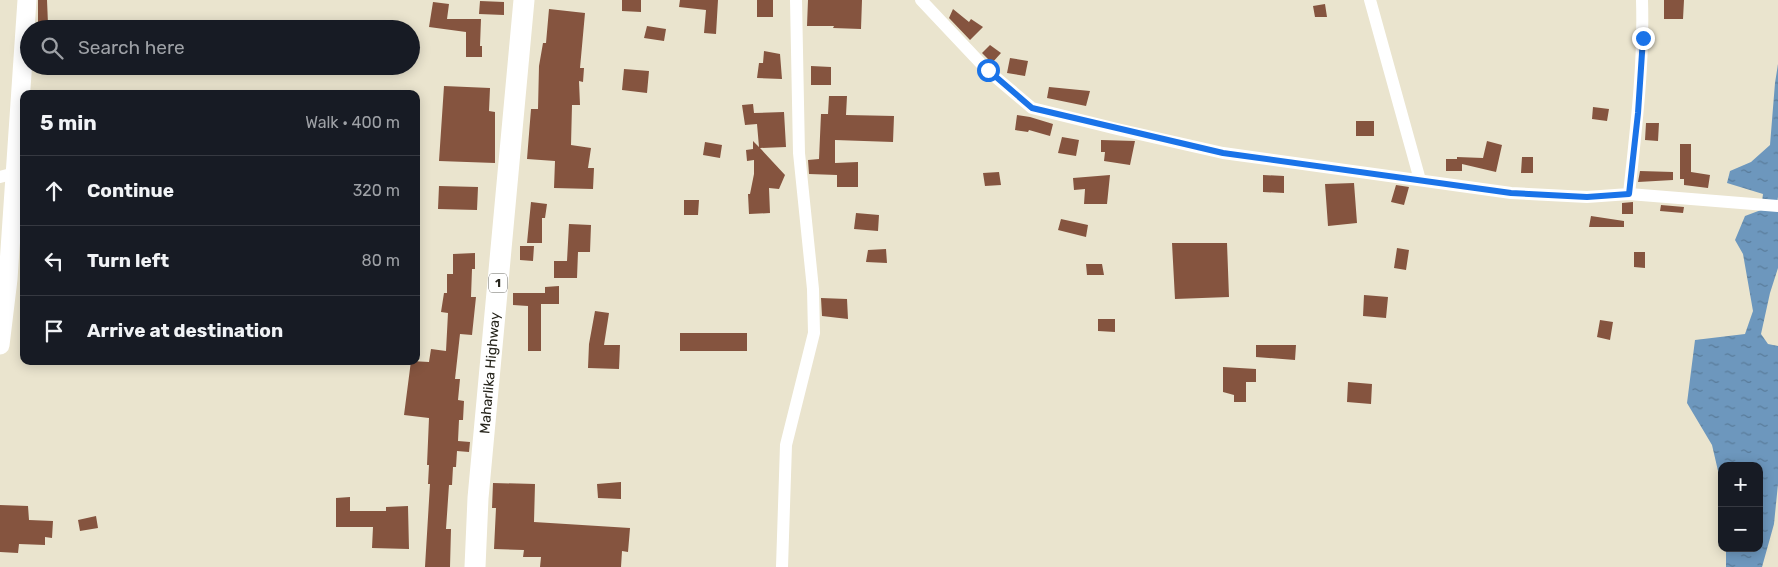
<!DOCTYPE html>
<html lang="en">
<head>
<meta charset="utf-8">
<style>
	body { margin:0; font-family:Rubik,sans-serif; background:#242831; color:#f1f3f6 }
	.controls { position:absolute; right:15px; bottom:15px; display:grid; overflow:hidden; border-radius:10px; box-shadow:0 2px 12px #0003 }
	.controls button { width:45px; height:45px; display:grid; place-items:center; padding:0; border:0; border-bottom:1px solid #363941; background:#171b24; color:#f1f3f6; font:25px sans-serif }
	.stop { position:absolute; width:15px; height:15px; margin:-11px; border:4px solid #1a73e8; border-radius:50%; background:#fff }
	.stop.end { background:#1a73e8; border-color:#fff; box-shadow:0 1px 5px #0008 }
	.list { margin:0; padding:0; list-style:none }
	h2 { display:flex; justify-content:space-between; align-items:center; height:65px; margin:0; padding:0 20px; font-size:21px }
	h2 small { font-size:16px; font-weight:400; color:#9ea1a6 }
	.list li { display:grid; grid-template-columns:32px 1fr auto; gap:15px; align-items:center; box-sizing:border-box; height:70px; padding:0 20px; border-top:1px solid #363941 }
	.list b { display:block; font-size:19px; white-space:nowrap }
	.list em { font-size:16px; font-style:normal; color:#9ea1a6 }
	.icon { flex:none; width:28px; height:28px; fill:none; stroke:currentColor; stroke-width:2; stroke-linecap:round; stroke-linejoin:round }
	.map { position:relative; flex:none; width:1778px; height:567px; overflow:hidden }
	.search { position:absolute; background:#171b24; box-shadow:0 2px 12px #0003; left:20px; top:20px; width:400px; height:55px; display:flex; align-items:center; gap:12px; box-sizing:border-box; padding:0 18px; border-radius:28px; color:#9ea1a6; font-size:19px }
	.panel { position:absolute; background:#171b24; box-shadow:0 2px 12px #0003; left:20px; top:90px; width:400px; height:275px; border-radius:10px }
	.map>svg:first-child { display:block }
</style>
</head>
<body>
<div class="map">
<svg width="1778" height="567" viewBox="0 0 1778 567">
	<defs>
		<pattern id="water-ripples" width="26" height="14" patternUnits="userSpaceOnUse" patternTransform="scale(1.25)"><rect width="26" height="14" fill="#6d97bd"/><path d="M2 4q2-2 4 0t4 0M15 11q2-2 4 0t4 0" fill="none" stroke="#597b99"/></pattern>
	</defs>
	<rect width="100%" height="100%" fill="#eae4ce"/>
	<path fill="url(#water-ripples)" d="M 1778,64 L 1778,197 L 1776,209 L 1778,210 L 1778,268 L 1770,293 L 1761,334 L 1768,344 L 1778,346 L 1778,484 L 1774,524 L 1762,567 L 1726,567 L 1726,548 L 1759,548 L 1759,466 L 1722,466 L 1722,488 L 1712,445 L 1687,403 L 1695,340 L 1745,334 L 1753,311 L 1743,254 L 1735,240 L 1745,216 L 1761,210 L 1763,194 L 1727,183 L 1730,171 L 1751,162 L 1770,145 L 1775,83 Z"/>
	<path fill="#85543f" d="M 38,0 L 47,0 L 48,24 L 38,24 Z
		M 622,0 L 641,0 L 641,12 L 622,11 Z
		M 680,0 L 718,0 L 716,34 L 704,33 L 706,10 L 679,7 Z
		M 757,0 L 773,0 L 773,17 L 757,17 Z
		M 808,0 L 862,0 L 861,29 L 833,28 L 834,26 L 807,26 Z
		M 1664,0 L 1684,0 L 1683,19 L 1664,19 Z
		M 480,1 L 504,2 L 504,15 L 479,14 Z
		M 433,2 L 449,4 L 447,19 L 481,19 L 480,46 L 482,46 L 482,57 L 466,57 L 466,32 L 429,27 Z
		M 1325,4 L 1327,17 L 1315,17 L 1313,6 Z
		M 549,9 L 585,13 L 580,68 L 584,68 L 583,82 L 579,81 L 580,105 L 572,105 L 571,145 L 591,148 L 588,168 L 594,168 L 593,189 L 554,188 L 555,161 L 527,159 L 531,109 L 538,109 L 539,66 L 543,43 L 546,43 Z
		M 953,9 L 969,22 L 971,19 L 983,27 L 970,40 L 949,18 Z
		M 647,26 L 666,29 L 664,41 L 644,38 Z
		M 990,45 L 1001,53 L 992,63 L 982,53 Z
		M 764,51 L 780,54 L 782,79 L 757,78 L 759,63 L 763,63 Z
		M 1010,58 L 1028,61 L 1025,76 L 1007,73 Z
		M 811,66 L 831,67 L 831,85 L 811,85 Z
		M 624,69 L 649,71 L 647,93 L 622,90 Z
		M 444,86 L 490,88 L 489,111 L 495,112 L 495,163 L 439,161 Z
		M 1049,87 L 1090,91 L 1086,106 L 1047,98 Z
		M 829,96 L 847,96 L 846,115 L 894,116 L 893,142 L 835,140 L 835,163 L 858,162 L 858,187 L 837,187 L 837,175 L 809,174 L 808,160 L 819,159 L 821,114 L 828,114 Z
		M 753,104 L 754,113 L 784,112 L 786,147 L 760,148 L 785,175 L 779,189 L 769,188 L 770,213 L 749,214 L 748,194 L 750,194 L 754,174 L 754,160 L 747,161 L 746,150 L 753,149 L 753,141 L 759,147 L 757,124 L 745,125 L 742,105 Z
		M 1593,107 L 1609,109 L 1607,121 L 1592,119 Z
		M 1017,115 L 1030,117 L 1053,124 L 1050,136 L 1029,130 L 1028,132 L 1015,130 Z
		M 1356,121 L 1374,121 L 1374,136 L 1356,136 Z
		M 1646,123 L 1659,123 L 1658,141 L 1645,140 Z
		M 1062,137 L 1079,140 L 1076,156 L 1058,153 Z
		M 1101,140 L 1135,141 L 1130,165 L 1104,161 L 1105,152 L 1101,152 Z
		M 1487,141 L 1502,145 L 1496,172 L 1462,164 L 1462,171 L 1446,171 L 1446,159 L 1457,159 L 1457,157 L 1483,158 Z
		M 705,142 L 722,145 L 720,158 L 703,155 Z
		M 1680,144 L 1691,144 L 1691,172 L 1710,175 L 1708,188 L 1684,185 L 1684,179 L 1680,179 Z
		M 1522,157 L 1533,157 L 1533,173 L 1521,173 Z
		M 1640,171 L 1673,172 L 1673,180 L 1638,182 Z
		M 999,172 L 1001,185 L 985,186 L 983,173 Z
		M 1110,175 L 1107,204 L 1084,204 L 1085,189 L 1074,190 L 1073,178 Z
		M 1263,175 L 1284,176 L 1284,193 L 1263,192 Z
		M 1354,183 L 1357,223 L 1328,226 L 1325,184 Z
		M 1396,185 L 1409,187 L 1404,205 L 1391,202 Z
		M 439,186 L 478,187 L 477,210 L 438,209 Z
		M 684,200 L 699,200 L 698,215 L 684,215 Z
		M 531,202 L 547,204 L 545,218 L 542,218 L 542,243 L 527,243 Z
		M 1633,202 L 1633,214 L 1622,214 L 1622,203 Z
		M 1661,205 L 1684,207 L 1683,213 L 1660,211 Z
		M 856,213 L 879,215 L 878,231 L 854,229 Z
		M 1591,216 L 1624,221 L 1624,227 L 1589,227 Z
		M 1061,219 L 1088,225 L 1086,237 L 1058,230 Z
		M 569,224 L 591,225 L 590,252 L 578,252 L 577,278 L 554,278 L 554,261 L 567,261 Z
		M 1172,243 L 1227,243 L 1229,297 L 1175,299 Z
		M 520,246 L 534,246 L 533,261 L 520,260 Z
		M 1397,248 L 1409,250 L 1406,270 L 1394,268 Z
		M 886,249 L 887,263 L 866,262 L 868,250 Z
		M 1634,252 L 1645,252 L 1645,268 L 1634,267 Z
		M 475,253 L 475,269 L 472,269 L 471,297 L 476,297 L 472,335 L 460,334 L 455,379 L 460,379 L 458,400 L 464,401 L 463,420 L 459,420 L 458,441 L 470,442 L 469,452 L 457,451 L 456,467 L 453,467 L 452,485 L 449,485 L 446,529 L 451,529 L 450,567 L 425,567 L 430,484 L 428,484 L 429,465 L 427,465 L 429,418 L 404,415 L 411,361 L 429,362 L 431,349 L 446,351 L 448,313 L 441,312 L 444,293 L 447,293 L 447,274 L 453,274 L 453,254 Z
		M 1086,264 L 1102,264 L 1104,275 L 1087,275 Z
		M 559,286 L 559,304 L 541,304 L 541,351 L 528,351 L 528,306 L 513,305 L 513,293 L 545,293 L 545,287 Z
		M 1364,295 L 1388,297 L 1386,318 L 1363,316 Z
		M 821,298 L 847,299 L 848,319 L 822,316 Z
		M 595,311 L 609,313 L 604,345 L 620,345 L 619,369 L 588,368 L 589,344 Z
		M 1098,319 L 1115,319 L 1115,332 L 1098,331 Z
		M 1600,320 L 1613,322 L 1610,340 L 1597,337 Z
		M 680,333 L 747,333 L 747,351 L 680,351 Z
		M 1256,345 L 1296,345 L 1295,360 L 1256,357 Z
		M 1223,367 L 1256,369 L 1256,382 L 1246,382 L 1246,402 L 1234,402 L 1234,395 L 1223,392 Z
		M 1348,382 L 1372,384 L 1371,404 L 1347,402 Z
		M 621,482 L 621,499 L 598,498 L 597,484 Z
		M 493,483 L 535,484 L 534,522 L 630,528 L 628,552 L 622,551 L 621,567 L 540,567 L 541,557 L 523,557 L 524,550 L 494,549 L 496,508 L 492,508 Z
		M 350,497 L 350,511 L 386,511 L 386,507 L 408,506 L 409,549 L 372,548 L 373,527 L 336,527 L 336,498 Z
		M 0,505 L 28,506 L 29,520 L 53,521 L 52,538 L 45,537 L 45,545 L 19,544 L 18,553 L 0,552 Z
		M 96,516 L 98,528 L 80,531 L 78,520 Z"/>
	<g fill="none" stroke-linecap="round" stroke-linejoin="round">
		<path stroke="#fff" stroke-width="12" d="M 921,0 L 987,70 L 1032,108 L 1117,129 L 1223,153 L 1511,193 L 1587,197 L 1629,194 L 1778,206
			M 1370,0 L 1420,180
			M 0,177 L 15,173
			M 1629,194 C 1636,129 1644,65 1642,0
			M 782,567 L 786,445 L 814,333 L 813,289 L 799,153 L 796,0"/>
		<path stroke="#fff" stroke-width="19" d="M 0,345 L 8,279 L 27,0"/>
		<path stroke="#fff" stroke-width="21" d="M 475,567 L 478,498 L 524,0"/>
	</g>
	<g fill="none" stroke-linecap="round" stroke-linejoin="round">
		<path stroke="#1a73e8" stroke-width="6" d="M 988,70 L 1032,108 L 1223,153 L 1511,193 L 1587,197 L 1629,194 L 1638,113 L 1643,38"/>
	</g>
	<g text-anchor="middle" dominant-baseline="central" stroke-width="5" stroke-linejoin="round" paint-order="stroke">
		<rect fill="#fff" stroke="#67665f" stroke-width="1" x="489" y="273.5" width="18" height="19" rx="4"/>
		<g font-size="12" font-weight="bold" fill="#26241b">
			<text x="498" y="283">1</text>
		</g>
		<g font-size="14" fill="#26241b" stroke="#fff">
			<text transform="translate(490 373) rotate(-85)">Maharlika Highway</text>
		</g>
	</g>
</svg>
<div class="controls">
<button>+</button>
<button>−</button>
</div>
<div class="stop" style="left:988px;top:70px"></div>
<div class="stop end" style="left:1643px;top:38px"></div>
<div class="search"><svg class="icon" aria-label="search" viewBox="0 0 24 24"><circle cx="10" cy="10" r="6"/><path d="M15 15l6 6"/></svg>Search here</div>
<section class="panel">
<h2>5 min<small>Walk · 400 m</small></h2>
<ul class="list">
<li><svg class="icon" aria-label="ahead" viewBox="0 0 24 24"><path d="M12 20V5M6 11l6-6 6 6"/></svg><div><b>Continue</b></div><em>320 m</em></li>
<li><svg class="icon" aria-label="left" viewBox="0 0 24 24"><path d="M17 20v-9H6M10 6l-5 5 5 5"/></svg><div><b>Turn left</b></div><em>80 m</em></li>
<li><svg class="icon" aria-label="arrive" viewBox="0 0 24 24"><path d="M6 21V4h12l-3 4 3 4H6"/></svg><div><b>Arrive at destination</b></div></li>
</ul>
</section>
</div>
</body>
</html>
